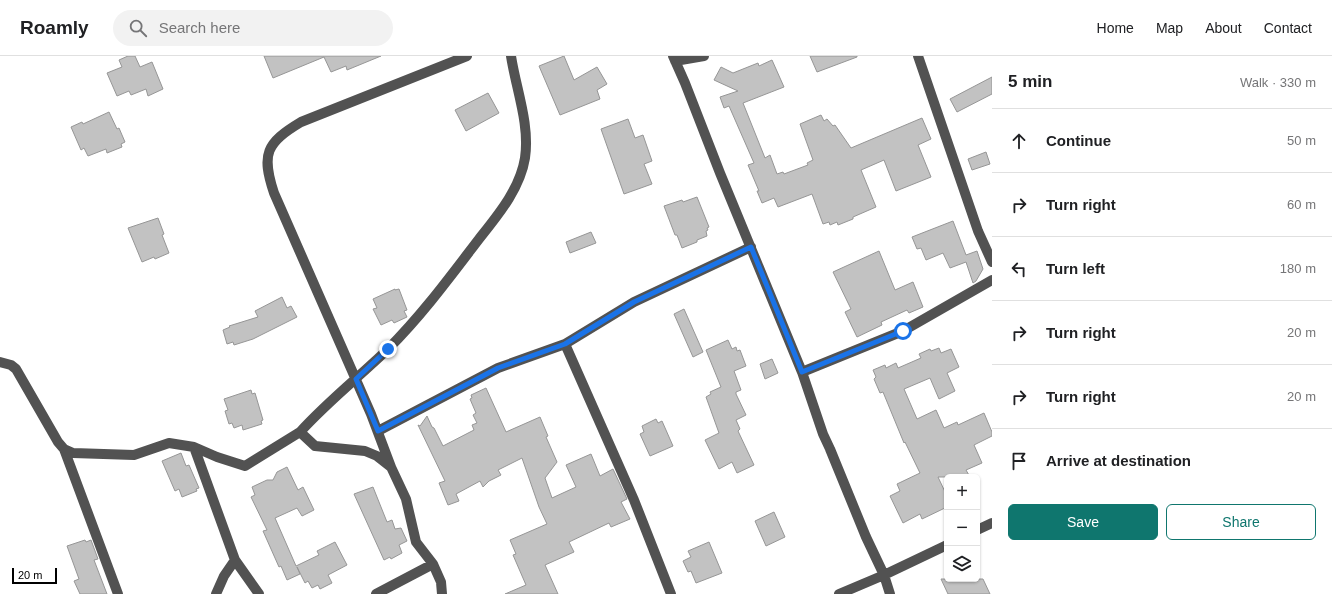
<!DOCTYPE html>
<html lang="en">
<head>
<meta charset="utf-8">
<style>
	body { margin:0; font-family:Arial,sans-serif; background:#f2f2f2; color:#202124 }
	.controls { position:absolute; right:12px; bottom:12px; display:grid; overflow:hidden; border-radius:6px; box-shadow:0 1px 3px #0004 }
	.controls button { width:36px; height:36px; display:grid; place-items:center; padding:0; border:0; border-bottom:1px solid #e0e0e0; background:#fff; color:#202124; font:20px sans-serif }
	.scale { position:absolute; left:12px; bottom:10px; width:45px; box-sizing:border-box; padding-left:4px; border:2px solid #000; border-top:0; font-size:11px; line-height:14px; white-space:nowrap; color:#000; -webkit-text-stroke:3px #fff; paint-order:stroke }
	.stop { position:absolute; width:12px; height:12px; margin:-9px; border:3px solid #1a73e8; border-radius:50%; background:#fff }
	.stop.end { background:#1a73e8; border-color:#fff; box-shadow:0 1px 4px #0008 }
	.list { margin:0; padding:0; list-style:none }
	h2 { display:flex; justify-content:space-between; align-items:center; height:52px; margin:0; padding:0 16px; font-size:17px }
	h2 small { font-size:13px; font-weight:400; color:#757577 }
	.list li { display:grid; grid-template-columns:26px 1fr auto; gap:12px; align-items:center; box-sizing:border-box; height:64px; padding:0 16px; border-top:1px solid #e0e0e0 }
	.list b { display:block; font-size:15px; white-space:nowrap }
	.list em { font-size:13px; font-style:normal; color:#757577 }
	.actions { display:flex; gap:8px; padding:12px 16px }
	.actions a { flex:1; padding:9px 0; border:1px solid #0f766e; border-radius:6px; text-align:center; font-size:14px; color:#0f766e }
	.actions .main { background:#0f766e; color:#fff }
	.icon { flex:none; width:22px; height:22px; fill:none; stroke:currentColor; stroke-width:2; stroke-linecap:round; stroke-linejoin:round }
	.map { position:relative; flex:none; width:992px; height:538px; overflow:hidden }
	header { display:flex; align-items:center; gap:24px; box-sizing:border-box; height:56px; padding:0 20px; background:#fff; border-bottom:1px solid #e0e0e0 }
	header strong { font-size:19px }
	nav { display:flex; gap:22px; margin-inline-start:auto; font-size:14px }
	.search { width:280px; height:36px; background:#f2f2f2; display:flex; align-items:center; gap:10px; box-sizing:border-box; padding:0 14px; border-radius:22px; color:#757577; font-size:15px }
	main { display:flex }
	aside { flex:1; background:#fff }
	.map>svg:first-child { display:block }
</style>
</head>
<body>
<header>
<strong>Roamly</strong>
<div class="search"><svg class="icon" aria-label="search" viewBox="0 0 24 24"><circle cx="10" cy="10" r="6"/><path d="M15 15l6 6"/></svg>Search here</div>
<nav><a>Home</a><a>Map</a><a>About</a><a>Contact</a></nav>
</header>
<main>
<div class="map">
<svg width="992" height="538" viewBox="0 0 992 538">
	<rect width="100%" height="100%" fill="#fff"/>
	<path fill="#c2c2c2" stroke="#969696" d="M 128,0 L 135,0 L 140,11 L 152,6 L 163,33 L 148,40 L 146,33 L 131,39 L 129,35 L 117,40 L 107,17 L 122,11 L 119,4 Z
		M 264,0 L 381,0 L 347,14 L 346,10 L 331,16 L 324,1 L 273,22 Z
		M 564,0 L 574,24 L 597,11 L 607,28 L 597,34 L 600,43 L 560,59 L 539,10 Z
		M 810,0 L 857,0 L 857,1 L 817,16 Z
		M 772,4 L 784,31 L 743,47 L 765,102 L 770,99 L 777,118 L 783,116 L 784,118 L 808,109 L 807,107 L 813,104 L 800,68 L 821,59 L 824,65 L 827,63 L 833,70 L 835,69 L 851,92 L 922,62 L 931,83 L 918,89 L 931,121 L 896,135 L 884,104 L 861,114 L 876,151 L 853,161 L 853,163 L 838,169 L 837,166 L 830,169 L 829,166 L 823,168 L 812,138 L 778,151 L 774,142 L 762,147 L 757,135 L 759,135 L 748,109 L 754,107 L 729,50 L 724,52 L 720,41 L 738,35 L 714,24 L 721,11 L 733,17 L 758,7 L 759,10 Z
		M 992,21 L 992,38 L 957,56 L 950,43 Z
		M 488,37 L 499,57 L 466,75 L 455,54 Z
		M 109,56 L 117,73 L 119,72 L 125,86 L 121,88 L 122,91 L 107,97 L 106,93 L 88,100 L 84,92 L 81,94 L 71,71 L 82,66 L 83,68 Z
		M 628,63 L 635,82 L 643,79 L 652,105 L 644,108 L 652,128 L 624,138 L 601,73 Z
		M 986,96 L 990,108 L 972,114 L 968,103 Z
		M 697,141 L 709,171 L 707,172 L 708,174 L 706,175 L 707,180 L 697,184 L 697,186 L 682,192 L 677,179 L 675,179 L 664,150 L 682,144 L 683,146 Z
		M 158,162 L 164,178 L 162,179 L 169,197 L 155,203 L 154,201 L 142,206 L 128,172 Z
		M 953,165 L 966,199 L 977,195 L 983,213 L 976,225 L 973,227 L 966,206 L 950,212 L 943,197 L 926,204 L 921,192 L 917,193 L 912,181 Z
		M 591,176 L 596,187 L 570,197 L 566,186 Z
		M 879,195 L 895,234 L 913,226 L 923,251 L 909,257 L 907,254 L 881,266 L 882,269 L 857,281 L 845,256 L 851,253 L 833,216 Z
		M 395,233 L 395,234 L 399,233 L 407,254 L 404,255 L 407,261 L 394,267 L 392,264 L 381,269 L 373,253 L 377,252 L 373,243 Z
		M 282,241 L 287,252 L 291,250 L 297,261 L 253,283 L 234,289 L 233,286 L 227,288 L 223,274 L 230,271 L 229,270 L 258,261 L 255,255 Z
		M 684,253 L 703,296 L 693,301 L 674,258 Z
		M 728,284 L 732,293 L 736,291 L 737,295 L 740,294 L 746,310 L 734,315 L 741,334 L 736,336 L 736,338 L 746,359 L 736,364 L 740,373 L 738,375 L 754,409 L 737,417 L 732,406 L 719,413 L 705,384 L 719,377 L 706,341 L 711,338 L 710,336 L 721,331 L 706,294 Z
		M 939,292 L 941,297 L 951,293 L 959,311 L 947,317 L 955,335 L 939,343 L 930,322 L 904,333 L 917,363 L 936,354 L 944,372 L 957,366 L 958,369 L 984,357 L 992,376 L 992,380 L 974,389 L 982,407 L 966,414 L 970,421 L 938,421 L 947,440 L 947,451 L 922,463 L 920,458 L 903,467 L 890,440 L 900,435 L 897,428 L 920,417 L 905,386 L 904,387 L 883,336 L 880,337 L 874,323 L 876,321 L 873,314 L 885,309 L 886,312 L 896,307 L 898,312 L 921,302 L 919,298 L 930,293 L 931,295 Z
		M 772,303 L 778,317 L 765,323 L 760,308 Z
		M 486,332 L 506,376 L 540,361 L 548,380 L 546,381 L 557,406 L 545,422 L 552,442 L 576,431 L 566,409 L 591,398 L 600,420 L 613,413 L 627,443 L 621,446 L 630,463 L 611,471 L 609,467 L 569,486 L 574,496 L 545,509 L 558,538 L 505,538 L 526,529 L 513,499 L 516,498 L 510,484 L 547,468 L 539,451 L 522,402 L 498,414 L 501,419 L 489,425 L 483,431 L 480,425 L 456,438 L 459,445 L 448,449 L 439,427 L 445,425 L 418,369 L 420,370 L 427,360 L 432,371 L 434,372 L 443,390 L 474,374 L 472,369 L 477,367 L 473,359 L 476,357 L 470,343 L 472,342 L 471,339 Z
		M 251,334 L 252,338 L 255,337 L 263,364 L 261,365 L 262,368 L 243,374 L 242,369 L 234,372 L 232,367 L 229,368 L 225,355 L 228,354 L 224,343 Z
		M 656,363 L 658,367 L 662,365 L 673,390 L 650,400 L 640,378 L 644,376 L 642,370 Z
		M 181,397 L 186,410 L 189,409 L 199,432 L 196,433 L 197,435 L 182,441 L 179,433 L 175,435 L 162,405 Z
		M 287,411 L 298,434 L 303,431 L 314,454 L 302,460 L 297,452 L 275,462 L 296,510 L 319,499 L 317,495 L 335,486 L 347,509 L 328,519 L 332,527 L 320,533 L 318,529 L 312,532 L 308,525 L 305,527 L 297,511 L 300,518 L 287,524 L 281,510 L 279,511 L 263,475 L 267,474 L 251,441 L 255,439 L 252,431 L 267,424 L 273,424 L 277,416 Z
		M 373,431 L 387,466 L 392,464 L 395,473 L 401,472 L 407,485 L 399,489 L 402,497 L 391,503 L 390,501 L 384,504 L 354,438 Z
		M 774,456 L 785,481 L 766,490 L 755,465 Z
		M 85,484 L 86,486 L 91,484 L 98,503 L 94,504 L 107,538 L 80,538 L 74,525 L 79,523 L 67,490 Z
		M 709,486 L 722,517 L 696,527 L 691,515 L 688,516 L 683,505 L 691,501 L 688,495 Z
		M 941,523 L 983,523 L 990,538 L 948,538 Z"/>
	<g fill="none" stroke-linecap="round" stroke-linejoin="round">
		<path stroke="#525252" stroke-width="10" d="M 673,0 L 685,27 L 720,117 L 802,316 L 823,378 L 830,393 L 866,481 L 884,519 L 890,538
			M 918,0 L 978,175 L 992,206
			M 675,5 L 704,0
			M 565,288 L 634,444 L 671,538
			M 0,306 L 11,309 L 16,313 L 58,386 L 64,393 L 73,397 L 134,399 L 169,387 L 194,391 L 217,401 L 245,410 L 300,376 L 315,390 L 365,395 L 377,400 L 391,411 L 406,443 L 416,486 L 433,508 L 441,526 L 442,538
			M 802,316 L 903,275 L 992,224
			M 378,375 L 498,312 L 565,288 L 634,246 L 751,191
			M 300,376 C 327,346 359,321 388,293 C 422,259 450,221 479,183 C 498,159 520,133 525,102 C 530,68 516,33 511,0
			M 194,391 L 235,504 L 224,520 L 216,538
			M 64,393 L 118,538
			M 391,411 L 371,358 L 274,137 C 261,98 266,87 301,66 L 467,0
			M 977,474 L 992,467
			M 235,504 L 259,538
			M 376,538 L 433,508
			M 839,538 L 884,519 L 947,489"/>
	</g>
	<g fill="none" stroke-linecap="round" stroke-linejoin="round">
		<path stroke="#1a73e8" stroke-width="5" d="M 388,293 L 356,323 L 378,375 L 498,312 L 565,288 L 634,246 L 751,191 L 802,316 L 903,275"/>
	</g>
</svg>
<div class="controls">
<button>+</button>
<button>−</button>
<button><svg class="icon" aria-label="layers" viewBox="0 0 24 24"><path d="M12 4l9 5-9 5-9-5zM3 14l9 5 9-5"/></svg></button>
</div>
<div class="scale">20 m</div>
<div class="stop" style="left:903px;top:275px"></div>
<div class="stop end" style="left:388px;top:293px"></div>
</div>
<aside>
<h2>5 min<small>Walk · 330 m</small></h2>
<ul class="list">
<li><svg class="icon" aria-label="ahead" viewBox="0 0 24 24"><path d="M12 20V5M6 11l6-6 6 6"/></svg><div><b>Continue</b></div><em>50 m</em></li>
<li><svg class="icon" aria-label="right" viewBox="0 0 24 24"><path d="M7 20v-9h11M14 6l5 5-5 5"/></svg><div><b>Turn right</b></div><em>60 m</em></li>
<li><svg class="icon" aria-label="left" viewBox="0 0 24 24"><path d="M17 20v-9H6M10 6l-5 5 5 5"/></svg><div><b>Turn left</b></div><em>180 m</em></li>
<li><svg class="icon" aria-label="right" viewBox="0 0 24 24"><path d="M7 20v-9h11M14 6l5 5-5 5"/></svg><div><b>Turn right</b></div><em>20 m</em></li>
<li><svg class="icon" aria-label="right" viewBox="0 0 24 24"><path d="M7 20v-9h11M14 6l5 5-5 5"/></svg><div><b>Turn right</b></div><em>20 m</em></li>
<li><svg class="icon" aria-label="arrive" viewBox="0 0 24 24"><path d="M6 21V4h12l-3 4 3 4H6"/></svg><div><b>Arrive at destination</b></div></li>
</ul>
<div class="actions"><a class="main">Save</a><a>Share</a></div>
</aside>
</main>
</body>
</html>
